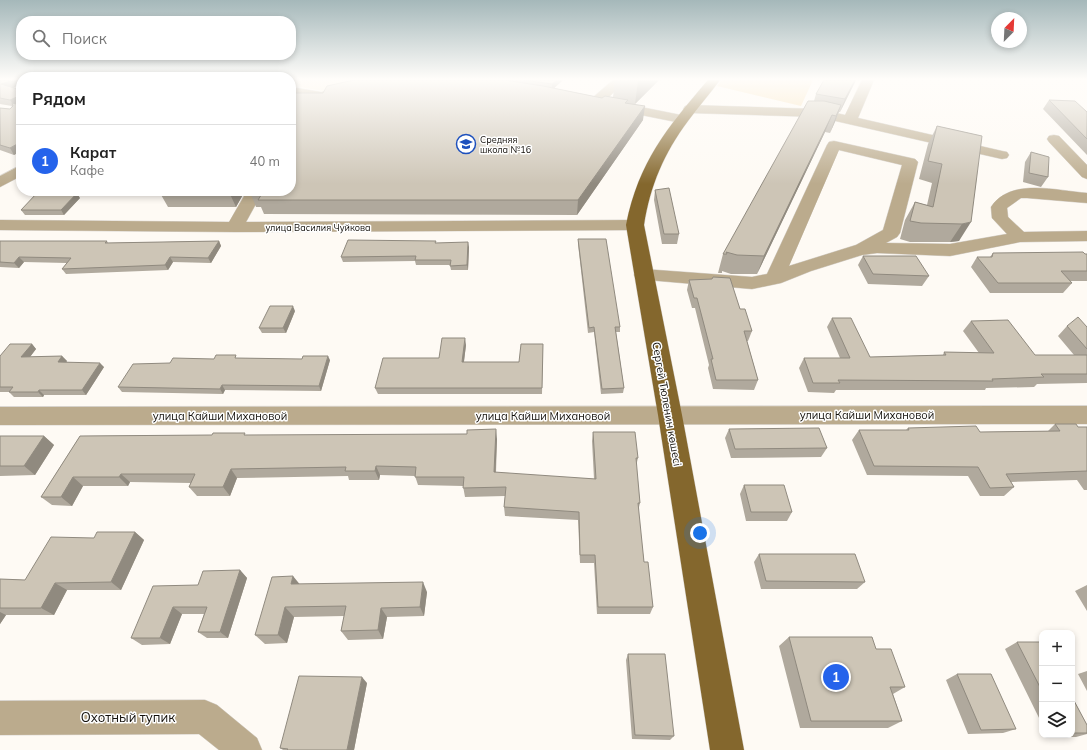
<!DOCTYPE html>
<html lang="ru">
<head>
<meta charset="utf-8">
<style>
	body { margin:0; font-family:Mulish,sans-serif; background:#f6f6f6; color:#222 }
	.controls { position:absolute; right:12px; bottom:12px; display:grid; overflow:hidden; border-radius:8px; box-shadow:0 2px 6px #0003 }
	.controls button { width:36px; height:36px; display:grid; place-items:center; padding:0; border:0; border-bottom:1px solid #e0e0e0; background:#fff; color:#222; font:20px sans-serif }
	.compass { position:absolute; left:991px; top:12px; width:36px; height:36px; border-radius:50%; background:#fff; box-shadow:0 2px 6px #0003; rotate:24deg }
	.you { position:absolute; left:700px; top:533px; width:14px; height:14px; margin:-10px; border:3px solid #fff; border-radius:50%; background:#1a73e8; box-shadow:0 0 0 6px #1a73e833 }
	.badge { display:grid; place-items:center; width:26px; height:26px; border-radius:50%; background:#2563eb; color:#fff; font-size:13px; font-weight:700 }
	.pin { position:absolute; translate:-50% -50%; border:2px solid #fff; box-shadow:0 1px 4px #0006 }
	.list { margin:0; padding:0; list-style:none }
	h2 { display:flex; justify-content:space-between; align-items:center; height:52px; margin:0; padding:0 16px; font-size:17px }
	h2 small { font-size:13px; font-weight:400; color:#767676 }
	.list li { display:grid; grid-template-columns:26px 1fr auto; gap:12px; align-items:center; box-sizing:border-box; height:72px; padding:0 16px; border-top:1px solid #e0e0e0 }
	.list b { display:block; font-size:15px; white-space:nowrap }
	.list p { margin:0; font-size:13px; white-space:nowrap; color:#767676 }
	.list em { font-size:13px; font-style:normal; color:#767676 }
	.icon { flex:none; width:22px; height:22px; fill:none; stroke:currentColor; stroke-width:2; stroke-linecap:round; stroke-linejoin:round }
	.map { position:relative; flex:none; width:1087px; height:750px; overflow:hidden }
	.search { position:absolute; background:#fff; box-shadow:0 2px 6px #0003; left:16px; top:16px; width:280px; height:44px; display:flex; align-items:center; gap:10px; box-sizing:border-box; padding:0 14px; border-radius:16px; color:#767676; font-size:15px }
	.panel { position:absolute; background:#fff; box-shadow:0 2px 6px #0003; left:16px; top:72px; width:280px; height:124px; border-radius:16px }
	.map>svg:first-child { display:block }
</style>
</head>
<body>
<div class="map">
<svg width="1087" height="750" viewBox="0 0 1087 750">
	<rect width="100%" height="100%" fill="#fefaf4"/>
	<path fill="#f9edd7" d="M 291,80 L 377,80 L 327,92 L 291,85 Z"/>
	<path fill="#f7ddad" d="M 722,80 L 813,80 L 801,106 L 717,86 Z"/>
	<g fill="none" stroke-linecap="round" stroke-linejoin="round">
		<g stroke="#d8d4cf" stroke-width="1">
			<path id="minor" d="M 376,80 L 396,80 L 394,83 L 321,100 L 291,95 L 291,87 L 321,92 Z
				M 613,80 L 626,80 L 601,105 L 591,105 L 589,102 L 591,99 Z
				M 862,80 L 874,80 L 858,118 L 1002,151 L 1007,152 L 1009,155 L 1007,158 L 1002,159 L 818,117 L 690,113 L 685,112 L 683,109 L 685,106 L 690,105 L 818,109 L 845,115 Z
				M 616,102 L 686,116 L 688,119 L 686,122 L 681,123 L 611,109 L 609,106 L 611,103 Z
				M 1054,135 L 1059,136 L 1087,165 L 1087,179 L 1082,177 L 1049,142 L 1047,139 L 1049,136 Z
				M 834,141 L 915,159 L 918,162 L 900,233 L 897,237 L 886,243 L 950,244 L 1007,234 L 992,218 L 991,207 C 1011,177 1057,191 1087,193 L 1087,203 L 1027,198 L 1021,198 L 1007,208 L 1008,217 L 1024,232 L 1087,231 L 1087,241 L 1020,242 L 950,256 L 877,253 L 862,255 L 811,271 L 781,283 L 752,289 L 636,279 L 634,275 L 636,271 L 643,269 L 752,277 L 767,274 L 827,145 L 829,142 ZM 839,150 L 902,165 L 883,230 L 856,245 L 789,266 Z
				M 21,165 L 21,176 L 0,187 L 0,176 Z
				M 247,191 L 263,191 L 246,222 L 635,220 L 641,221 L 644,225 L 641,229 L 635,230 L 235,232 L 0,230 L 0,220 L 229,222 Z
				M 1087,406 L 1087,424 L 0,425 L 0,407 Z
				M 205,700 L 217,705 L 257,738 L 262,750 L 219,750 L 199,734 L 0,735 L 0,701 Z"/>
		</g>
		<g stroke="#d8d4cf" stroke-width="1">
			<path id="major" d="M 708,80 L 720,80 C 710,94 698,107 688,121 C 664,153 650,186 644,225 L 682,415 L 744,750 L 710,750 L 658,415 L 626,225 C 639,161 667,128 708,80 Z"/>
		</g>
		<use href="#minor" fill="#bbab8d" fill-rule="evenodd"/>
		<use href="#major" fill="#84672d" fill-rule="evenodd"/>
	</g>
	<path fill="#b0a99d" d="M 0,80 L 21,80 L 21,84 L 12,88 L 18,105 L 21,105 L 21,151 L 14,155 L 0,150 L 0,108 L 10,109 L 12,106 L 0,104 Z
		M 354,80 L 563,80 L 554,88 L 602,98 L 613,97 L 615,80 L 659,80 L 635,104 L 643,120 L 577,215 L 264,214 L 261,207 L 256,207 L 250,192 L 323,93 Z
		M 856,80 L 840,112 L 839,112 L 830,133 L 825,132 L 757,274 L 731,274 L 722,271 L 722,273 L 718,273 L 723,254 L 814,101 L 816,94 Z
		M 1049,100 L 1087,112 L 1087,155 L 1043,109 Z
		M 937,126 L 982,136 L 959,241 L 950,242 L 910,242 L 900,239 L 905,220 L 915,202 L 927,205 L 932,183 L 919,179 L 928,144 Z
		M 1031,152 L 1048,177 L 1041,187 L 1023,182 L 1025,162 Z
		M 655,190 L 679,234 L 677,244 L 662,244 L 654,200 Z
		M 245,191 L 236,207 L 168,207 L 160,193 Z
		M 80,198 L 64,215 L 25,215 L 21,210 Z
		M 578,239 L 620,327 L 620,332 L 616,332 L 624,388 L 623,393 L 601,394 L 594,332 L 588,333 L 578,244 Z
		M 0,241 L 107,241 L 108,243 L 219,241 L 221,246 L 211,263 L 173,262 L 168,270 L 66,274 L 62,269 L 67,263 L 24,262 L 19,268 L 0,267 Z
		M 436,243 L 469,247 L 468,270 L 451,270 L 450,265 L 416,265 L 415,261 L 343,262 L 341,257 Z
		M 993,253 L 1087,254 L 1087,281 L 1070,281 L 1072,283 L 1063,293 L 990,293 L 971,267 L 977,257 L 990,257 Z
		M 863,256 L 929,276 L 922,286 L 868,284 L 858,265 Z
		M 689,280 L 740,309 L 752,331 L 748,341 L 747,341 L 758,380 L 754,390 L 713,389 L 708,368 L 709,365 L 695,308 L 692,308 L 687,290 Z
		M 295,311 L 286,333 L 262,333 L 259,328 Z
		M 832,318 L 870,357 L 943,355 L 944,352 L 979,353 L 963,331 L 971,321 L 1035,355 L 1074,355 L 1058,336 L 1067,326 L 1087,327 L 1087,383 L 1037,384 L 1034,387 L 986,388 L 985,390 L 836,390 L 834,393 L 808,392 L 799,368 L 804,358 L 840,358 L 827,327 Z
		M 32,344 L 36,349 L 30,357 L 62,356 L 67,361 L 66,362 L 104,367 L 86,395 L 44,395 L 43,397 L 14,397 L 9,392 L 10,392 L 0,392 L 0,356 Z
		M 543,344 L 542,394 L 378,394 L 375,388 L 439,358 L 466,345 L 464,362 L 519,362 Z
		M 237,358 L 330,360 L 321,391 L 225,390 L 223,394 L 122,392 L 118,387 L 214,359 Z
		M 1055,424 L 1078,427 L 1087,427 L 1087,490 L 1084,490 L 1077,480 L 1011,482 L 1014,487 L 1004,496 L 980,496 L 968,476 L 867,475 L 852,440 L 859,430 L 906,430 L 908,428 L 980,432 L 1048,431 Z
		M 729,429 L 827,448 L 821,457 L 731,458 L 725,438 Z
		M 593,432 L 638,458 L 636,466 L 640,503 L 638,511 L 644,562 L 653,607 L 650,614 L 597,614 L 594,563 L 580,563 L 578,520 L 505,516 L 504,507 L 505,496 L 465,497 L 463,486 L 418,485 L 415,476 L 380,475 L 379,480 L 349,480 L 348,476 L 237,478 L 230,496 L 197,496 L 189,487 L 191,483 L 130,482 L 128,486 L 83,486 L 72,506 L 52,505 L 41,497 L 80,436 L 247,435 L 497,439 L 496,473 L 594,479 L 592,441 Z
		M 0,436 L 44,436 L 54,445 L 35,475 L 0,476 Z
		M 744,485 L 792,512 L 787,521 L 746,521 L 740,494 Z
		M 135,532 L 144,540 L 121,590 L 67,590 L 54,615 L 6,615 L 0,624 L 0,579 L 25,580 L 94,538 Z
		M 759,554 L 865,582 L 857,589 L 761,589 L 754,562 Z
		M 240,570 L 247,578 L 228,638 L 207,638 L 198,632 L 204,614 L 182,614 L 170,644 L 142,645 L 131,638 L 198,585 Z
		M 300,584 L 427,592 L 424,616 L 387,617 L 383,639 L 348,640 L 341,631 L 344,616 L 294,617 L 287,643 L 265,644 L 255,635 Z
		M 1087,585 L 1087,611 L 1075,591 Z
		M 789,637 L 876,649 L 905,687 L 893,694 L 902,721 L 888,728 L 800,728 L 779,646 Z
		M 1017,642 L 1042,642 L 1042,724 L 1005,649 Z
		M 628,654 L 674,736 L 670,740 L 632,739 L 626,660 Z
		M 1087,671 L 1087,691 L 1078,674 Z
		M 957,674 L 1016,729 L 1003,733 L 968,734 L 946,680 Z
		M 367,683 L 354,750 L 283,750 L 280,748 Z
		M 1072,697 L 1087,725 L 1087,734 L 1076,737 L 1049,737 L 1047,735 L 1072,735 Z"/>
	<path fill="#908a7f" d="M 13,80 L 21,80 L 21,84 L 5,91 L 1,84 Z
		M 557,80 L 563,80 L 552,90 L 552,84 Z
		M 640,80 L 659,80 L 635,104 L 638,81 Z
		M 855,80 L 856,80 L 840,112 L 845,99 Z
		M 21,95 L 21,103 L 14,106 L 10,100 Z
		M 841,105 L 835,122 L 830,133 L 836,116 Z
		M 645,106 L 643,120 L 577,215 L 578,200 Z
		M 832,115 L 825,132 L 757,274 L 764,256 Z
		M 21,142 L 21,151 L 14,155 L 10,148 Z
		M 230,191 L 245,191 L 236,207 L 229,192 Z
		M 77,193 L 80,198 L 64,215 L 61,210 Z
		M 971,222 L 959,241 L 950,242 L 962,224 Z
		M 219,241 L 221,246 L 211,263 L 208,258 Z
		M 468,242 L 469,247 L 468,270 L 467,265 Z
		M 19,257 L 24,262 L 19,268 L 14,263 Z
		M 170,257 L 173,262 L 168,270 L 165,265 Z
		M 293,306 L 295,311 L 286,333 L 283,328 Z
		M 465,338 L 466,345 L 463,368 L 462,362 Z
		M 32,344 L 36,349 L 26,362 L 21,357 Z
		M 62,356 L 67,361 L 63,367 L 58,362 Z
		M 328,356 L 330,360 L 321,391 L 319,386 Z
		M 100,363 L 104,367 L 86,395 L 82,390 Z
		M 222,385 L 225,390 L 223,394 L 220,389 Z
		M 39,390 L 44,395 L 43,397 L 38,392 Z
		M 496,429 L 497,439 L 495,481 L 494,472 Z
		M 44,436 L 54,445 L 35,475 L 24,466 Z
		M 376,466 L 380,475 L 379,480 L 375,471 Z
		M 231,469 L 237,478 L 230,496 L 223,487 Z
		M 121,474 L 130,482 L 128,486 L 119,477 Z
		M 73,477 L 83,486 L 72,506 L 61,497 Z
		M 135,532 L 144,540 L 121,590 L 111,582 Z
		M 240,570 L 247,578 L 228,638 L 220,632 Z
		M 293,576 L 302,587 L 291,584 Z
		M 423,582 L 427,592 L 424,616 L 420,607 Z
		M 55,583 L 67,590 L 54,615 L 41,608 Z
		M 173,607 L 182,614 L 170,644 L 160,638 Z
		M 285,607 L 294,617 L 287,643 L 278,635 Z
		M 381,608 L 387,617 L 383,639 L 378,630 Z
		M 0,612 L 6,615 L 0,624 Z
		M 362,677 L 367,683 L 354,750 L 347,750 Z"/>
	<path fill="#cdc5b6" stroke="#908a7f" d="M 0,80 L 13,80 L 1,84 L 21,90 L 21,95 L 10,100 L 0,98 Z
		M 354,80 L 505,80 L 543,86 L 602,98 L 605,96 L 628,100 L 625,103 L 645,106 L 578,200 L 258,200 L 263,192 L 250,192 L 251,191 L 291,191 L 291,93 L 323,93 L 327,86 Z
		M 524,80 L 557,80 L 552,84 Z
		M 629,80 L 640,80 L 638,81 Z
		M 824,80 L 855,80 L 845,99 L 816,94 Z
		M 1049,100 L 1075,101 L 1087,112 L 1087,139 Z
		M 808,101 L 824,101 L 841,105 L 836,116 L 832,115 L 764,256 L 737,255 L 726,252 L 727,254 L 723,254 Z
		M 12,103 L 21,105 L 21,142 L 10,148 L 0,145 L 0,108 L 10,109 L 13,106 Z
		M 937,126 L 982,136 L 971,222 L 962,224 L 921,223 L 910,221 L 915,202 L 933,207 L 942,164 L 928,161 Z
		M 1031,152 L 1049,157 L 1048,177 L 1029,173 Z
		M 669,188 L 679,234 L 664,234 L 655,190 Z
		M 160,191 L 230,191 L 229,192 L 160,193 Z
		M 37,193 L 77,193 L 61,210 L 21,210 Z
		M 578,239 L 606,239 L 620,327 L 615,327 L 624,388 L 602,389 L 594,327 L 589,328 Z
		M 348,240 L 436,241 L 435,243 L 468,242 L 467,265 L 450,266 L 451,260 L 415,260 L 416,256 L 341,257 Z
		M 0,241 L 107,241 L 105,243 L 219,241 L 208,258 L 170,257 L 165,265 L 62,269 L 71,258 L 19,257 L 14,263 L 0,262 Z
		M 1083,252 L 1085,254 L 1087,254 L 1087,271 L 1061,271 L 1072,283 L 998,283 L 977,257 L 992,257 L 993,253 Z
		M 863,256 L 916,256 L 929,276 L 873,274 Z
		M 713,277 L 730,278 L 740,309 L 745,309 L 752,331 L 744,331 L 758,380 L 716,380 L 711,359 L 713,359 L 697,298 L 694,298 L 689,280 L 712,279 Z
		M 270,306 L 293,306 L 283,328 L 259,328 Z
		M 1078,317 L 1087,327 L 1087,349 L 1067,326 Z
		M 832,318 L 851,318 L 870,357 L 946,355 L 944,352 L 994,353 L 971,321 L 1008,320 L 1035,355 L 1087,355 L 1087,374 L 1041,374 L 1044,377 L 992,379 L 993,381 L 838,380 L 840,383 L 813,383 L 804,358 L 850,358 Z
		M 442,338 L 465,338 L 462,362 L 519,362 L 521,344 L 543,344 L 542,388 L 375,388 L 383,358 L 439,358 Z
		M 10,344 L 32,344 L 21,357 L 62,356 L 58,362 L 100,363 L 82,390 L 39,390 L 38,392 L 9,392 L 13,387 L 0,387 L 0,356 Z
		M 216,355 L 236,355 L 235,358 L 302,359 L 303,356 L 328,356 L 319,386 L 222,385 L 220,389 L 118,387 L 133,364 L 170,363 L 173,358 L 214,359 Z
		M 1055,424 L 1076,424 L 1078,427 L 1087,427 L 1087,471 L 1006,474 L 1014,487 L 990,488 L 978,467 L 874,466 L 859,430 L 909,430 L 908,428 L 976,426 L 980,432 L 1060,431 Z
		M 819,428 L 827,448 L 735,449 L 729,429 Z
		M 496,429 L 494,472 L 596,479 L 593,432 L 635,432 L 638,458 L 636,458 L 640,503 L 638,503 L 644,562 L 648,562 L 653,607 L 598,607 L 595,555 L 580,555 L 579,512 L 504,507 L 506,487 L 463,488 L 464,477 L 415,477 L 416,467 L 376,466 L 375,471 L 345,471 L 346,467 L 231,469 L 223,487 L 189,487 L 195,474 L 121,474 L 119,477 L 73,477 L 61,497 L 41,497 L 80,436 L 212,435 L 213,433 L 245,433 L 244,435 L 467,434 L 467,430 Z
		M 0,436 L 44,436 L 24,466 L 0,466 Z
		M 744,485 L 784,485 L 792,512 L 751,512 Z
		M 97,532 L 135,532 L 111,582 L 55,583 L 41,608 L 0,608 L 0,579 L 25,580 L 51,537 L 94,538 Z
		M 759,554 L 855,554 L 865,582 L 766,581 Z
		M 240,570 L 220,632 L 198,632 L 207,607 L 173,607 L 160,638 L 131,638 L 153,586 L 198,585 L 203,571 Z
		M 293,576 L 291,584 L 423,582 L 420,607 L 381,608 L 378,630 L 341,631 L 346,606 L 285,607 L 278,635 L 255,635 L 272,577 Z
		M 789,637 L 872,637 L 876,649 L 891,649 L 905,687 L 890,687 L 902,721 L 811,721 Z
		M 1017,642 L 1042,642 L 1042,691 Z
		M 628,654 L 665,654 L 674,736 L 635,735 Z
		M 957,674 L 991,674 L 1016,729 L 981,730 Z
		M 299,676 L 362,677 L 347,750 L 287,750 L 288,749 L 280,748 Z
		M 1072,697 L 1087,725 L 1087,733 L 1072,733 Z"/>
	<linearGradient id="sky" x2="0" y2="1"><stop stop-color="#a5b8ba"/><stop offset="0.43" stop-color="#fffdfa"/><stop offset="1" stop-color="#fffdfa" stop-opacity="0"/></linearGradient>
	<rect width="1087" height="184" fill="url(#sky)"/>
	<defs>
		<g id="school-ring" transform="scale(1)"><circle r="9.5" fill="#fff" stroke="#1d50bd" stroke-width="1.5"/><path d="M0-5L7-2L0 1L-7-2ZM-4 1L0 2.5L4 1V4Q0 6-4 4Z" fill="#1d50bd"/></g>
	</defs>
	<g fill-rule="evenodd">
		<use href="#school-ring" x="466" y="144"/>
	</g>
	<g text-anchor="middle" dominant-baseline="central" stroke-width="3" stroke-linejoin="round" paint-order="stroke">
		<g font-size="9" fill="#120f0a" stroke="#fff" text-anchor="start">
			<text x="480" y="139">Средняя<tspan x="480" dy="10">школа №16</tspan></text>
		</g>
		<g font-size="9" fill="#120f0a" stroke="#fff">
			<text x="318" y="227">улица Василия Чуйкова</text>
		</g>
		<g font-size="11" fill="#120f0a" stroke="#fff">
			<text transform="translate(667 404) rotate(80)">Сергей Тюленин көшесі</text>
			<text x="867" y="415">улица Кайши Михановой</text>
			<text x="220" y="416">улица Кайши Михановой</text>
			<text x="543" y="416">улица Кайши Михановой</text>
		</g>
		<g font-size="13" fill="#120f0a" stroke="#fff">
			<text x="128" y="717">Охотный тупик</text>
		</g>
	</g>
</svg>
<div class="controls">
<button>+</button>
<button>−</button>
<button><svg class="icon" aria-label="layers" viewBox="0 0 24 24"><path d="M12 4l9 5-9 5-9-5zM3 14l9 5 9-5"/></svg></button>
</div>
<svg class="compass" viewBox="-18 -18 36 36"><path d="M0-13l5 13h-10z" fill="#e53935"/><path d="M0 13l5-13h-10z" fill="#767676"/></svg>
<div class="you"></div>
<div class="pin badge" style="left:836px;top:677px">1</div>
<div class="search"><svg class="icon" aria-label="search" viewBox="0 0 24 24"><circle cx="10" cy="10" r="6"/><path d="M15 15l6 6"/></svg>Поиск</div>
<section class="panel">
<h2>Рядом<small></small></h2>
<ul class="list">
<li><span class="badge">1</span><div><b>Карат</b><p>Кафе</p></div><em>40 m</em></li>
</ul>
</section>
</div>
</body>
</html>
